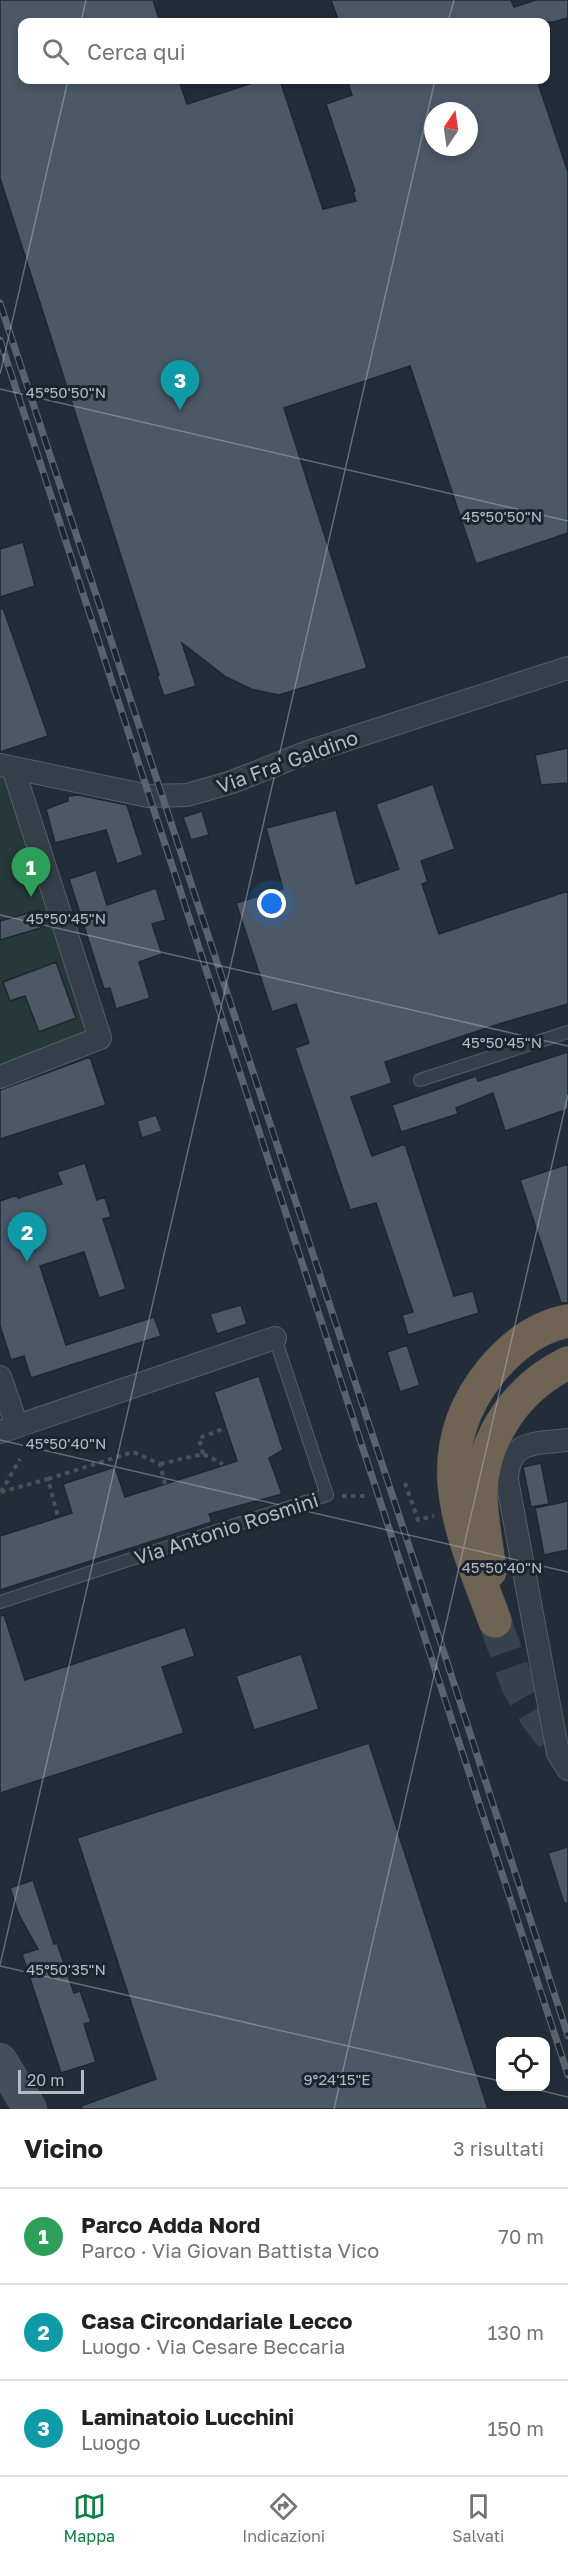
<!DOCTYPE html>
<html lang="it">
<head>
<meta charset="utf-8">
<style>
	body { margin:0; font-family:"Golos Text",sans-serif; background:#f2f2f2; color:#202124 }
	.controls { position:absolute; right:18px; bottom:18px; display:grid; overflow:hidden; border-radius:12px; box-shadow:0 3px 9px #0003 }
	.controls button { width:54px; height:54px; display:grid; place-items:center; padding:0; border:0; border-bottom:2px solid #e0e0e0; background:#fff; color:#202124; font:30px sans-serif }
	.compass { position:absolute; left:424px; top:102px; width:54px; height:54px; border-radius:50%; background:#fff; box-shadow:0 3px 9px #0003; rotate:13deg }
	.scale { position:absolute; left:18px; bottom:15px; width:66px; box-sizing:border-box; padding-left:6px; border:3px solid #b1bac5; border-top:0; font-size:16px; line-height:21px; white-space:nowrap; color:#b1bac5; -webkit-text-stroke:4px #1c242e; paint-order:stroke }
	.you { position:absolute; left:272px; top:904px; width:21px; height:21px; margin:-15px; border:4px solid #fff; border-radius:50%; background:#1a73e8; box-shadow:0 0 0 9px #1a73e833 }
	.badge { display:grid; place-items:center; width:39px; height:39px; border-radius:50%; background:#0b8043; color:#fff; font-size:20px; font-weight:700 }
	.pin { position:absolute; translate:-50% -50px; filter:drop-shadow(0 2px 3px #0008) }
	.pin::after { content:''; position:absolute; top:32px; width:21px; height:18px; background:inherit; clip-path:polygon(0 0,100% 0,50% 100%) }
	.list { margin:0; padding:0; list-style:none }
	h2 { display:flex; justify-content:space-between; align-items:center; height:78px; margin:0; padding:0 24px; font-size:26px }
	h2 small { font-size:20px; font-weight:400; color:#757577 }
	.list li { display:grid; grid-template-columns:39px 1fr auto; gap:18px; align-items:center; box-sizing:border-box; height:96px; padding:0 24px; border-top:2px solid #e0e0e0 }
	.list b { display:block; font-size:22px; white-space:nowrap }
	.list p { margin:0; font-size:20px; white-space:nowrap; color:#757577 }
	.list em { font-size:20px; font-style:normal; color:#757577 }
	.icon { flex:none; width:33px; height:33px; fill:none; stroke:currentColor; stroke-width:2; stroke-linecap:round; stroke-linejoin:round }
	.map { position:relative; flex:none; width:568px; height:2109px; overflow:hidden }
	.search { position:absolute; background:#fff; box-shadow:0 3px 9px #0003; left:18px; right:18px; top:18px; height:66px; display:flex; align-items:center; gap:15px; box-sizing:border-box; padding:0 21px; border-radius:12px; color:#757577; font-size:22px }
	.sheet { height:366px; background:#fff }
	nav { display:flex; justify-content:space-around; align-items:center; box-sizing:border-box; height:84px; border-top:2px solid #e0e0e0; background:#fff; font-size:16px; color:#757577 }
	nav a { display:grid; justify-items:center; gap:3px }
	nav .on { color:#0b8043 }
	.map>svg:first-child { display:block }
</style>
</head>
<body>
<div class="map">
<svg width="568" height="2109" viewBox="0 0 568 2109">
	<rect width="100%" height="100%" fill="#232d39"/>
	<path fill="#25393a" d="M 0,755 L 14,759 L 111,1036 L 0,1079 Z"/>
	<path fill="#4b5865" stroke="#1e2630" stroke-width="1.5" fill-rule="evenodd" d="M 0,0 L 153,0 L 160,22 L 22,22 L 22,80 L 179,80 L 187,104 L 262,80 L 280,80 L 323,209 L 356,201 L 353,192 L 355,191 L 326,104 L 352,95 L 347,80 L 537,80 L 568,172 L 568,533 L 476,564 L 410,366 L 284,408 L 367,668 L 279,695 L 251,689 L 226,677 L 182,643 L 196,686 L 164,696 L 157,676 L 159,675 L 0,178 ZM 433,111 L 469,111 L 469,147 L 433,147 Z
		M 331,0 L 511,0 L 514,7 L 536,0 L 568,0 L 568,18 L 553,22 L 339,22 Z
		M 23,542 L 35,586 L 0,597 L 0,549 Z
		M 3,608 L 48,736 L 0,752 L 0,609 Z
		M 568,748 L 568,783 L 541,785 L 535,755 Z
		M 433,784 L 455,849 L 421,861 L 428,882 L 422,884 L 439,934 L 568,891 L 568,1004 L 502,1023 L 385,1062 L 392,1083 L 351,1097 L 372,1156 L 405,1144 L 454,1296 L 473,1291 L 479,1313 L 408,1335 L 402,1315 L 413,1312 L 376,1203 L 350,1210 L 295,1048 L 309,1043 L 296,1004 L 272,1012 L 236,903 L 283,889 L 266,828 L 336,810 L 356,884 L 399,869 L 376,804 Z
		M 79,795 L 127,805 L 143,855 L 117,864 L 106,830 L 55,843 L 46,809 L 68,801 L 68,796 Z
		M 202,811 L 209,835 L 191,840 L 183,817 Z
		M 96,870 L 107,905 L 156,888 L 166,920 L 152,924 L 162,954 L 139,962 L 150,998 L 116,1009 L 110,988 L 104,989 L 69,879 Z
		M 39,910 L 44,927 L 0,940 L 0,921 Z
		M 56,962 L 76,1018 L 39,1032 L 25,996 L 10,1001 L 3,982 Z
		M 568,1052 L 568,1109 L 505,1131 L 493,1093 L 456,1108 L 458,1114 L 401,1132 L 392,1105 L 476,1076 L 478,1081 Z
		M 90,1057 L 106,1105 L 0,1139 L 0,1090 Z
		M 156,1115 L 162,1131 L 142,1138 L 137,1121 Z
		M 85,1163 L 97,1200 L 105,1197 L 111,1217 L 103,1219 L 126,1289 L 99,1298 L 84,1252 L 40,1266 L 66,1345 L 154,1317 L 161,1336 L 31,1378 L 24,1356 L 11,1360 L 0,1326 L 0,1201 L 17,1195 L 18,1198 L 62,1184 L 57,1172 Z
		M 568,1164 L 568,1303 L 561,1303 L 520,1180 Z
		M 241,1305 L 247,1324 L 217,1334 L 210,1314 Z
		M 407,1345 L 420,1385 L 400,1392 L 387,1352 Z
		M 259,1376 L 283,1450 L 269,1458 L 282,1494 L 209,1514 L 212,1522 L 0,1590 L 0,1536 L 72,1513 L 63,1484 L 115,1467 L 125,1497 L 237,1461 L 214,1392 Z
		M 541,1463 L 549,1504 L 531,1507 L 523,1467 Z
		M 568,1501 L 568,1550 L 544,1555 L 535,1508 Z
		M 4,1615 L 25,1680 L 185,1627 L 195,1656 L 162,1667 L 184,1733 L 0,1793 L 0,1616 Z
		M 301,1654 L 319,1709 L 254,1730 L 236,1676 Z
		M 369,1743 L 488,2109 L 82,2109 L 81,2106 L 156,2079 L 77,1838 Z
		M 568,1847 L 568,1903 L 564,1903 L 548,1853 Z
		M 33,1880 L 54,1944 L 57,1943 L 74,1993 L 80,1991 L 91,2022 L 84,2024 L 96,2062 L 61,2073 L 22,1954 L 38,1949 L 19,1915 L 10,1888 Z"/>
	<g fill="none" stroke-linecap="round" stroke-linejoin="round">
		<path stroke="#38424e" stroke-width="33" stroke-dasharray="33 16" stroke-linecap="butt" d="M 495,1621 L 517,1684 L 537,1718 L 568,1758"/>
		<g stroke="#545d67" stroke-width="14">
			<path id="lane" d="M 420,1080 L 568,1032
				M 0,1602 L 327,1495 L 275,1338"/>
		</g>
		<g stroke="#545d67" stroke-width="24">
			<path id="street" d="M 0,765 L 148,796 L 187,795 L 232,782 L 308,752 L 568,668
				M 0,1077 L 100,1038 L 13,768
				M 0,1377 L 17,1426
				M 0,1432 L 275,1338
				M 568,1440 C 536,1444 508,1439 507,1480 L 558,1753 L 568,1769"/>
		</g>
		<g stroke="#545d67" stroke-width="34">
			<path id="secondary" d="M 0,2060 L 30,2109"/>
		</g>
		<g stroke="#414a54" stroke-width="34">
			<path id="highway" d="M 490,1571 C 487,1546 481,1519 481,1494 C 482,1437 518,1387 568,1363
				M 495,1621 C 462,1532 423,1454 492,1370 C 512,1346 537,1327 568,1321"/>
		</g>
		<path stroke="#425657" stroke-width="4" stroke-dasharray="4.5 4.5" stroke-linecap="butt" d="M 203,1454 L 199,1438 L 226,1428
			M 160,1464 L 203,1454 L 223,1464
			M 48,1479 L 133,1452 L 160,1464 L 165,1484
			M 405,1483 L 418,1520 L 434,1516
			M 1,1492 L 48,1479 L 58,1517
			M 1,1492 L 20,1459
			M 342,1496 L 365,1496"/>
		<use href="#lane" stroke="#363f49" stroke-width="12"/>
		<use href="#street" stroke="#363f49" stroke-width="22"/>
		<use href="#secondary" stroke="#444e5c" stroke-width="33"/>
		<use href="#highway" stroke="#6f6354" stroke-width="33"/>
		<g stroke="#586370" stroke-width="7">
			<path id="rail" d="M 0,303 L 435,1625 L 568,2036
				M 0,340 L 568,2075"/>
		</g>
		<use href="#rail" stroke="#1c242e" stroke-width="4.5" stroke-dasharray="14" stroke-linecap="butt"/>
	</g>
	<path fill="none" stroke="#b1bac5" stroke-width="1.5" stroke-opacity="0.45" d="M 81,22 L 86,0M 448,22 L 454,0M 0,374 L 68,80M 0,389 L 568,521M 0,915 L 568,1046M 0,1440 L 568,1572M 0,1965 L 435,80M 0,1966 L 500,2081M 522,2086 L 568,2097M 334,2109 L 568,1095"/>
	<g text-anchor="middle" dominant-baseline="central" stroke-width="6" stroke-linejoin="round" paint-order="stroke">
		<g font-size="20" fill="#b1bac5" stroke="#1c242e">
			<text transform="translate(287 761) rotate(-20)">Via Fra' Galdino</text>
			<text transform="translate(226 1528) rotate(-18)">Via Antonio Rosmini</text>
		</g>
	</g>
	<g font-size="15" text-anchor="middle" fill="#b1bac5" stroke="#1c242e" stroke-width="6" stroke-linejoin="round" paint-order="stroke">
		<text x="66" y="398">45°50'50"N</text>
		<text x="502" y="522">45°50'50"N</text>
		<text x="66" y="924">45°50'45"N</text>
		<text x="502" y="1048">45°50'45"N</text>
		<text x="66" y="1449">45°50'40"N</text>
		<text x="502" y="1573">45°50'40"N</text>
		<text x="66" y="1975">45°50'35"N</text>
		<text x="337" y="2085">9°24'15"E</text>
	</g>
</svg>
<div class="controls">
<button><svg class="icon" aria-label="locate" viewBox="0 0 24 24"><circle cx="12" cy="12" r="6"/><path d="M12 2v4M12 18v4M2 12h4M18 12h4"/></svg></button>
</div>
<svg class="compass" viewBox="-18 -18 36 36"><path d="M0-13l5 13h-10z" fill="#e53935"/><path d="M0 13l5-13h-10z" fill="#757577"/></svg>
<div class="scale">20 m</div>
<div class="you"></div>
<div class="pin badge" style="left:31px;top:897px;background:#2e9e5b">1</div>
<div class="pin badge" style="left:27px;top:1262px;background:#0f9aa8">2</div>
<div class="pin badge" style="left:180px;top:410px;background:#0f9aa8">3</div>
<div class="search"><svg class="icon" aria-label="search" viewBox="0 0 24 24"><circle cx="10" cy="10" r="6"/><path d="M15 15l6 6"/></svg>Cerca qui</div>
</div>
<section class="sheet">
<h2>Vicino<small>3 risultati</small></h2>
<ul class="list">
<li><span class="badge" style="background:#2e9e5b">1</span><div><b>Parco Adda Nord</b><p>Parco · Via Giovan Battista Vico</p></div><em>70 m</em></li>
<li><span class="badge" style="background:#0f9aa8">2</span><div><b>Casa Circondariale Lecco</b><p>Luogo · Via Cesare Beccaria</p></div><em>130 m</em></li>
<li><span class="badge" style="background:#0f9aa8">3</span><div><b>Laminatoio Lucchini</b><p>Luogo</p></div><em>150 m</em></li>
</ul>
</section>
<nav>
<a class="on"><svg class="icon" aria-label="map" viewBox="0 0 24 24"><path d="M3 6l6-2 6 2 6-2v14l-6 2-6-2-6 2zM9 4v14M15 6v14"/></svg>Mappa</a>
<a><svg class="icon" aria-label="directions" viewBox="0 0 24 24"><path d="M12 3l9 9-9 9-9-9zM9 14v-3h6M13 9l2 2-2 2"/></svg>Indicazioni</a>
<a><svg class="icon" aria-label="saved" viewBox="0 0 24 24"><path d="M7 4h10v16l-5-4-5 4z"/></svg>Salvati</a>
</nav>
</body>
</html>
